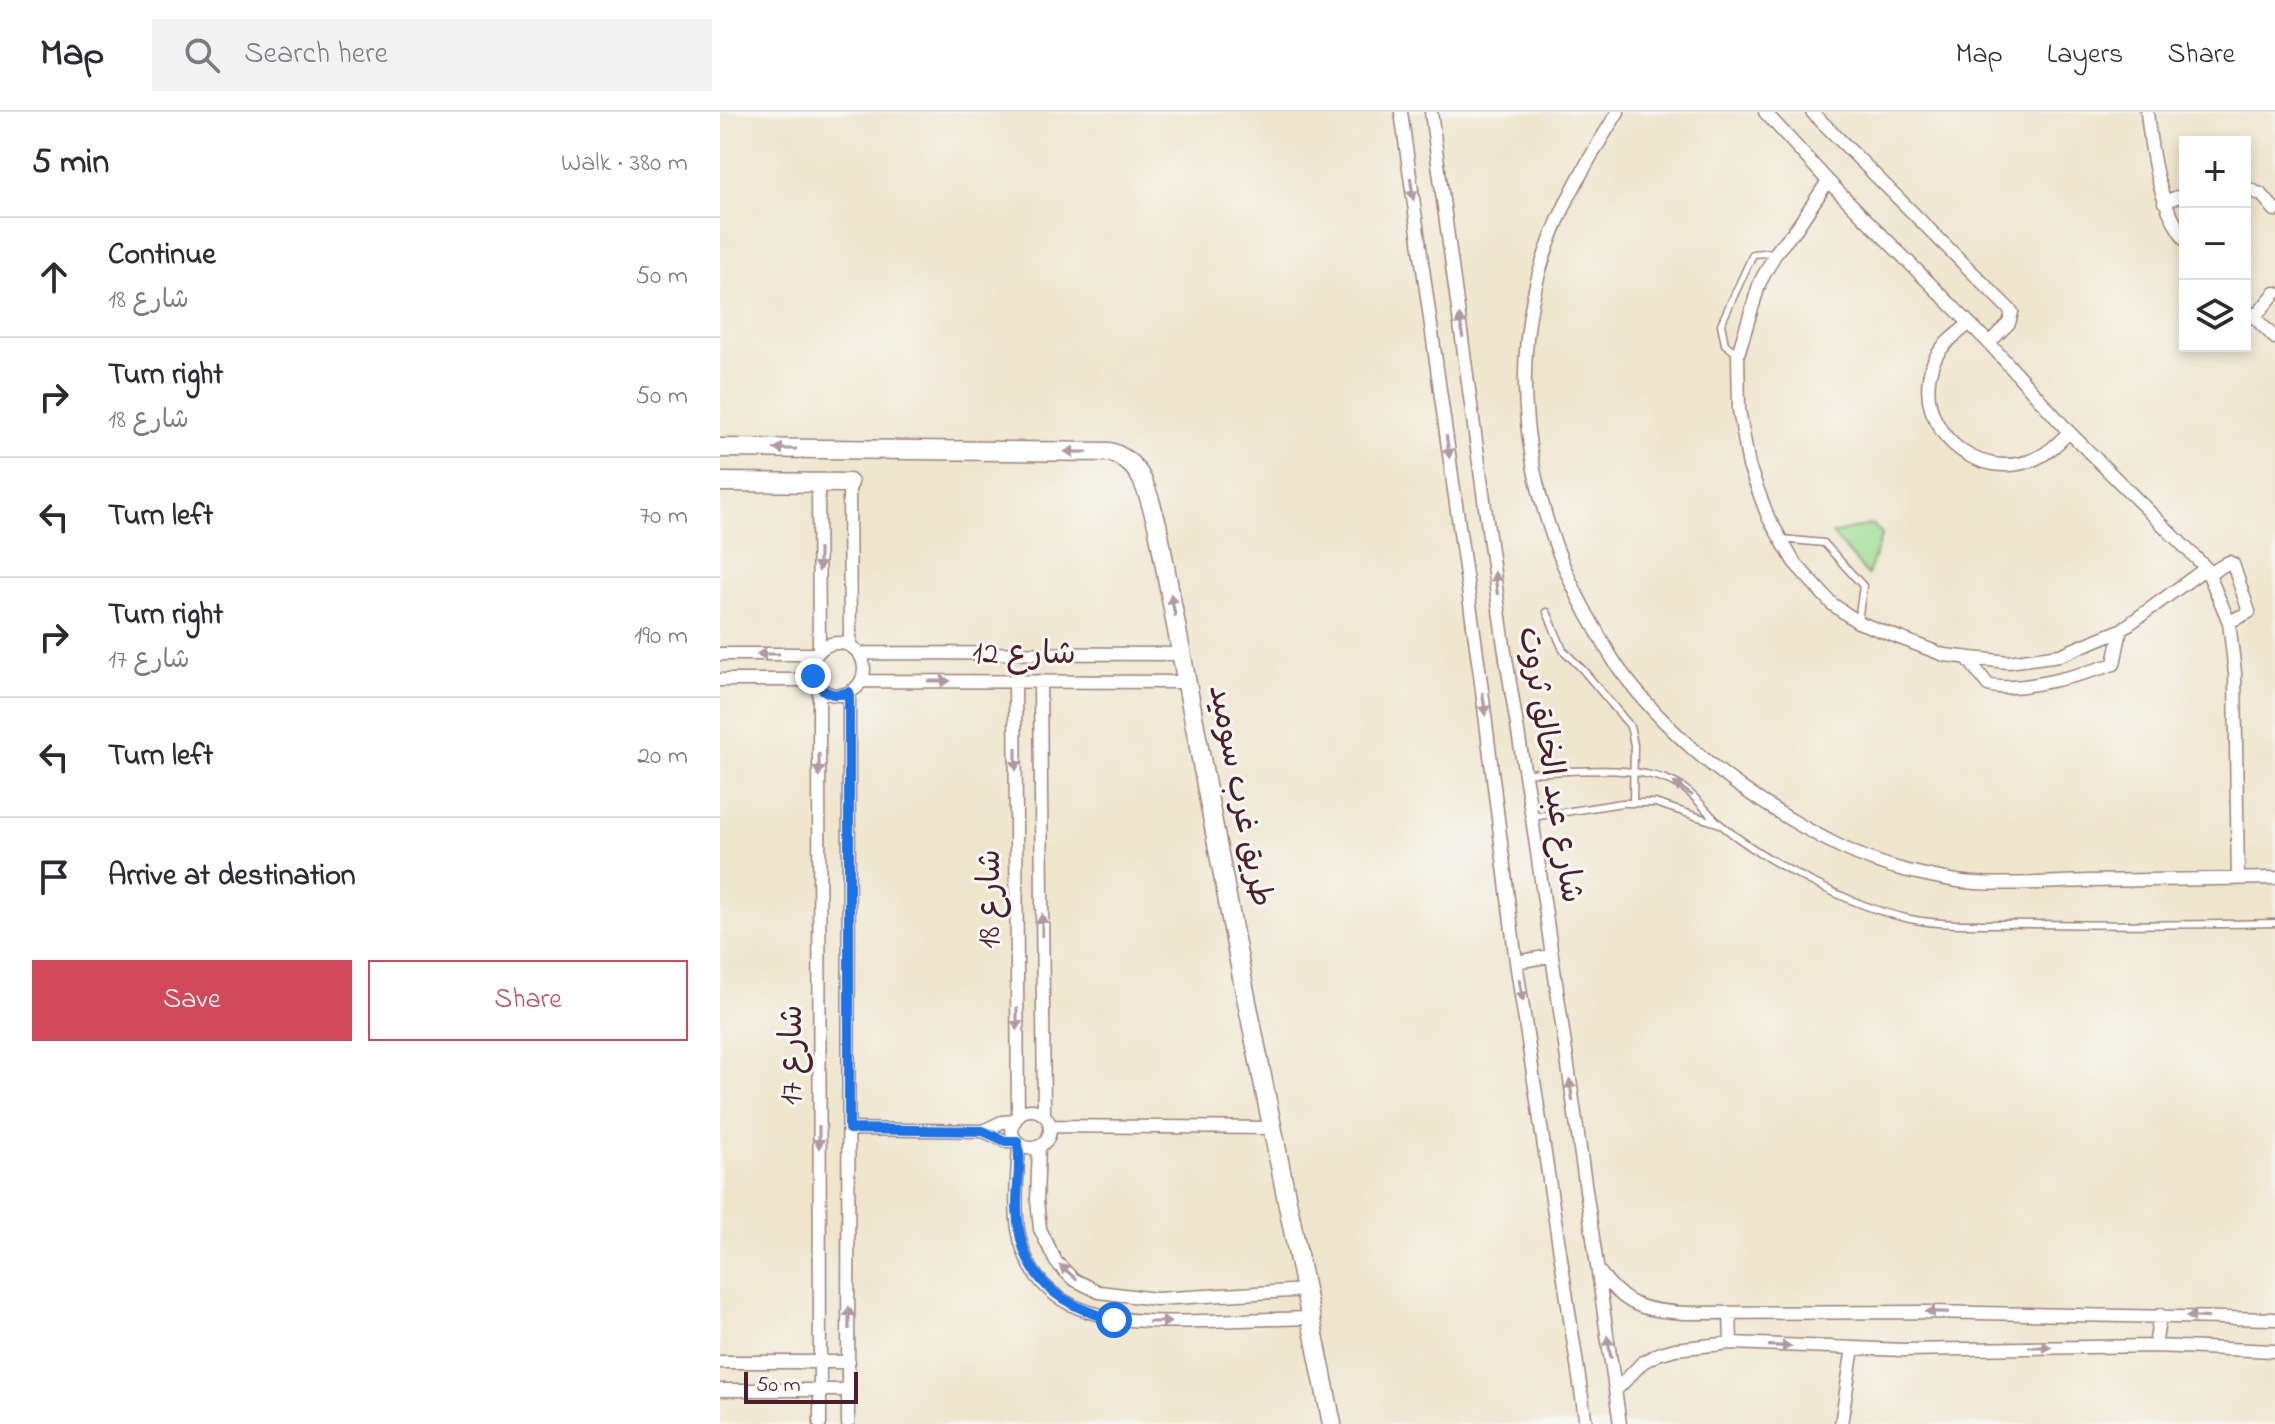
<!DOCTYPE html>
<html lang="en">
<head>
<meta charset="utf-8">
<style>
	body { margin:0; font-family:"Indie Flower","Playpen Sans Arabic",sans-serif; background:#f2f2f3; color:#2b2b33 }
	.controls { position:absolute; right:24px; top:24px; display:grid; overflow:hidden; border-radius:0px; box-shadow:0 4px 12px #0003 }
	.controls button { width:72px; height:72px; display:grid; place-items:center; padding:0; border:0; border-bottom:2px solid #e1e1e2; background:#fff; color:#2b2b33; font:40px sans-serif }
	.scale { position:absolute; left:24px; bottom:20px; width:114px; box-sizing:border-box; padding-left:8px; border:4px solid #4a1f2b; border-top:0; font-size:22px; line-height:28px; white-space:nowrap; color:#4a1f2b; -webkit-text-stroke:6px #f6f6f2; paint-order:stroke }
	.stop { position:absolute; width:24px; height:24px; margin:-18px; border:6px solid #1a73e8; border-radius:50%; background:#fff }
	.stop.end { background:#1a73e8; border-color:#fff; box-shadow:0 2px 8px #0008 }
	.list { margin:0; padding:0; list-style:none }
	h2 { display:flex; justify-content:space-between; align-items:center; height:104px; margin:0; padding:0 32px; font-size:34px }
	h2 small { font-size:26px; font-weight:400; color:#7c7c81 }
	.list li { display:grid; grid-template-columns:52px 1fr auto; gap:24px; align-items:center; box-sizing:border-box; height:120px; padding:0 32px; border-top:2px solid #e1e1e2 }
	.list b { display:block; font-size:30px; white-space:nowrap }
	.list p { margin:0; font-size:26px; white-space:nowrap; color:#7c7c81 }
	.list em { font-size:26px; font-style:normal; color:#7c7c81 }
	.actions { display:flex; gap:16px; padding:24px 32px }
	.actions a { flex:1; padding:18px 0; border:2px solid #d1495b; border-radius:0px; text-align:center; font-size:28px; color:#d1495b }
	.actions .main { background:#d1495b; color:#fff }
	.icon { flex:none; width:44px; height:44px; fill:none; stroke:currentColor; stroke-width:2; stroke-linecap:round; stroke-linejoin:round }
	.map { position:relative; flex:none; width:1555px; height:1312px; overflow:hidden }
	header { display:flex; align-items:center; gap:48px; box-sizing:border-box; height:112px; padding:0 40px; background:#fff; border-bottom:2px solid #e1e1e2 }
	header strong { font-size:38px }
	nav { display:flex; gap:44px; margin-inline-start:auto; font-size:28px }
	.search { width:560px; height:72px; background:#f2f2f3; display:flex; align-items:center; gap:20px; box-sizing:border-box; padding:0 28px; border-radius:0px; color:#7c7c81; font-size:30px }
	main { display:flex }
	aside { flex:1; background:#fff }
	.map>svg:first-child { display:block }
</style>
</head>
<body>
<header>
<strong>Map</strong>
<div class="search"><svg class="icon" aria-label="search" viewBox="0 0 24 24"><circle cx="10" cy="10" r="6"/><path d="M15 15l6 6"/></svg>Search here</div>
<nav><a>Map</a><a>Layers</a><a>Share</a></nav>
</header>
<main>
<aside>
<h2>5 min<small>Walk · 380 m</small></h2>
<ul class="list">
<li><svg class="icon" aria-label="ahead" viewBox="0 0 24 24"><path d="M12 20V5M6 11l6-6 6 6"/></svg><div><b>Continue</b><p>شارع 18</p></div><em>50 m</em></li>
<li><svg class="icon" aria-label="right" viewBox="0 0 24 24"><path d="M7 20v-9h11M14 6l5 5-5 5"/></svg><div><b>Turn right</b><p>شارع 18</p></div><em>50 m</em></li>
<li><svg class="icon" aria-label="left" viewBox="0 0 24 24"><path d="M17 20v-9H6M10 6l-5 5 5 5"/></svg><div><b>Turn left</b></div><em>70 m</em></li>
<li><svg class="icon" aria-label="right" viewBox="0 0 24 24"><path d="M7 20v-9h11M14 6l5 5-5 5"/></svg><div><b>Turn right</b><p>شارع 17</p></div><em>190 m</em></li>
<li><svg class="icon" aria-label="left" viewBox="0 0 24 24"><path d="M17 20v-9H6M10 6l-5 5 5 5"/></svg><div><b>Turn left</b></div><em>20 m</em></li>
<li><svg class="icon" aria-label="arrive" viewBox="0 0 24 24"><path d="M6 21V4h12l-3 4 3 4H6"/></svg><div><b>Arrive at destination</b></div></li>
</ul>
<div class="actions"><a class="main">Save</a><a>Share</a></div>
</aside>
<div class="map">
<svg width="1555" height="1312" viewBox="0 0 1555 1312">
	<rect width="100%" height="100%" fill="#f6f6f2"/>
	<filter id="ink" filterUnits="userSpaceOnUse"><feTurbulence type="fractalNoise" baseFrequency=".0125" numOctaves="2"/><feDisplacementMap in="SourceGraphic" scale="16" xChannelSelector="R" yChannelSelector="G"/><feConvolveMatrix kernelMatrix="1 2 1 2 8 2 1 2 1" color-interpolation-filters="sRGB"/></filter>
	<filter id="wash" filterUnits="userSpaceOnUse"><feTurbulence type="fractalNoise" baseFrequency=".006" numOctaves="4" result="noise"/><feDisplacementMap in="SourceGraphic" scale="32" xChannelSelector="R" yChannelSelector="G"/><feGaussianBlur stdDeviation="1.8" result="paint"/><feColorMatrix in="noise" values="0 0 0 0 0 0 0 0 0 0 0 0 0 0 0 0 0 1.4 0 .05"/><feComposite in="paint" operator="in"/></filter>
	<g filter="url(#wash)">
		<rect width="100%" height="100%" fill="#efe5cc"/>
		<path fill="#9cdd93" stroke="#737e5f" stroke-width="2" d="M 1152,412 L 1162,422 L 1148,463 L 1112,422 Z"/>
	</g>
	<g filter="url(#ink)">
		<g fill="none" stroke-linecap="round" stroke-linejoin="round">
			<g stroke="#9c827c" stroke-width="9">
				<path id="lane" d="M 1018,242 L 1005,232 L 1001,212 L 1033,142 L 1055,140
					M 1061,427 L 1104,431 L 1143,474 L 1138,509
					M 827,500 L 843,538 L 863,558 L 910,614 L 914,633 L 913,691
					M 805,661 C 848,660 910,652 950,669 C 972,677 984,698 1000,712 C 1045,750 1133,795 1190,807 C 1229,815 1272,811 1311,812 C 1393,813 1474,813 1555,811
					M 813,705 L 902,691 L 935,691 L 997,711"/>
			</g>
			<g stroke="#9c827c" stroke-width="15">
				<path id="street" d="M 681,0 L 760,563 L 796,850 L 866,1312
					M 711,0 L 784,534 L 812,706 L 900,1312
					M 898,0 C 861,58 827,118 813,186 C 790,301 818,419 876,518 C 884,532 891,546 900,558 C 944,617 1002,666 1063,703 C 1101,726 1140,747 1184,758 C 1206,763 1233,770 1256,771 C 1293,773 1331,770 1369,769 C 1431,768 1493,767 1555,766
					M 1045,0 L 1108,69 L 1269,231 L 1349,320 L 1486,456 L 1509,510 L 1515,561 L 1518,767
					M 1092,0 L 1292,200 L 1289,211 L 1269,231
					M 1427,0 C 1432,47 1438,88 1465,128
					M 1108,69 L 1076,117 L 1057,139 L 1040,170 L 1018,242 L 1019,298 L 1029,354 L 1048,405 L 1074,450 L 1112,492 L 1138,510 L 1224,543 L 1288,550 L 1340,543 L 1401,518 L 1486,456
					M 1525,75 L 1542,83 L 1555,98
					M 1444,90 L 1465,82
					M 1525,196 L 1555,226
					M 1534,206 L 1555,181
					M 1249,212 C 1234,224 1218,235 1212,254 C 1192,315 1256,372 1315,347 C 1329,341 1339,330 1349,320
					M 98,370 L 99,539
					M 129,371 L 130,534
					M 1489,462 L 1509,450 L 1513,452 L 1529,500 L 1509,510
					M92 557a26 26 0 1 1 52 0a26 26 0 1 1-52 0Z
					M 138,541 L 462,542
					M 0,542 L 97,542
					M 1248,547 L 1268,573 C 1294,582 1367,561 1394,552 L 1401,518
					M 0,568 L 94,568
					M 141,569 L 467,570
					M 295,569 L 298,1005
					M 320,569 L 324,1003
					M 99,575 L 100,1312
					M 796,850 L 831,844
					M292 1017a19 19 0 1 1 38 0a19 19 0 1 1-38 0Z
					M 330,1014 L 553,1016
					M 129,1017 L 263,1019 L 285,1029 L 297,1029
					M 263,1019 L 282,1010 L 295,1009
					M 299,1031 C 298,1059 294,1089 298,1117 C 314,1214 411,1211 486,1209 C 521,1208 556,1207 591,1206
					M 319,1034 L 317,1088 L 320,1117 L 336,1150 L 353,1167 L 379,1180 L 436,1187 L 587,1178
					M 878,1158 C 905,1194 921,1198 964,1201 L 1207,1200 L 1555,1207
					M 1010,1202 L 1011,1231
					M 1435,1234 L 1440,1203
					M 0,1250 L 129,1250
					M 0,1278 L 129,1278
					M 896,1278 L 923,1250 L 938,1242 L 955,1237 L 1011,1231 L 1183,1238 L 1435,1234 L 1555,1239
					M 128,1312 L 129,580
					M 1121,1312 L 1133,1236"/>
			</g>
			<g stroke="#9c827c" stroke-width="21">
				<path id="secondary" d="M 0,336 L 390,340 C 424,351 427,381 437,412 L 523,870 L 612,1312
					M 0,370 L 129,371"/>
			</g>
			<use href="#lane" stroke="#fff" stroke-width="6"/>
			<use href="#street" stroke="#fff" stroke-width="12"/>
			<use href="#secondary" stroke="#fff" stroke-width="18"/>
		</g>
		<defs><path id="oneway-solid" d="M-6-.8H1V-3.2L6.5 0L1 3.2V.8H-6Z" transform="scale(2)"/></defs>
		<g fill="#ae9aa0">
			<use href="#oneway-solid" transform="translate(692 77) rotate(82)"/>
			<use href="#oneway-solid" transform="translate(741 214) rotate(-98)"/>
			<use href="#oneway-solid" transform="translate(728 335) rotate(82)"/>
			<use href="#oneway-solid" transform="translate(65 337) rotate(-180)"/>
			<use href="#oneway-solid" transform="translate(356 340) rotate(-179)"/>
			<use href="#oneway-solid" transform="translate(99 448) rotate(90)"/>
			<use href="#oneway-solid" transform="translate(776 471) rotate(-97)"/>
			<use href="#oneway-solid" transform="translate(453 493) rotate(-101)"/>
			<use href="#oneway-solid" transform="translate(48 542) rotate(-180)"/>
			<use href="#oneway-solid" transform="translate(219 569)"/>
			<use href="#oneway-solid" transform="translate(764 592) rotate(83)"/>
			<use href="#oneway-solid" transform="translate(296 647) rotate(90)"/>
			<use href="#oneway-solid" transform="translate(99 653) rotate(90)"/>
			<use href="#oneway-solid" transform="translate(963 677) rotate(-146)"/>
			<use href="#oneway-solid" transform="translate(322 813) rotate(-90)"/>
			<use href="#oneway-solid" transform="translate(801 878) rotate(81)"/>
			<use href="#oneway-solid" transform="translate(297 907) rotate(90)"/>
			<use href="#oneway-solid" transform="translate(851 978) rotate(-98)"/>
			<use href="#oneway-solid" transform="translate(99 1025) rotate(90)"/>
			<use href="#oneway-solid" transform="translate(348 1160) rotate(-139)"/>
			<use href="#oneway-solid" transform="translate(1217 1200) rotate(-179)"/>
			<use href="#oneway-solid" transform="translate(1477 1205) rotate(-177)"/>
			<use href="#oneway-solid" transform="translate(129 1206) rotate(-90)"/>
			<use href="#oneway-solid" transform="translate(440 1210)"/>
			<use href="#oneway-solid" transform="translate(1060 1234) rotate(2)"/>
			<use href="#oneway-solid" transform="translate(889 1235) rotate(-100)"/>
			<use href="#oneway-solid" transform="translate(1320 1235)"/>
		</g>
	</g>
	<g fill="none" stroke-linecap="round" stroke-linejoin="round" filter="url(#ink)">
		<path stroke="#1a73e8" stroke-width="10" d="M 93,564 C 100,580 113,586 129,580 L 129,1017 L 263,1019 L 285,1029 L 297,1029 C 302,1047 297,1071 297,1091 C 297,1159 331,1191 394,1208"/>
	</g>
	<g text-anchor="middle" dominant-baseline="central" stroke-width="6" stroke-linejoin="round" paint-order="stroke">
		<g font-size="32" fill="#4a1f2b" stroke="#f6f6f2">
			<text x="304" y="543">شارع 12</text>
			<text transform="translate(829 653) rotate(81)">شارع عبد الخالق ثروت</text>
			<text transform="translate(519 684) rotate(79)">طريق غرب سوميد</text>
			<text transform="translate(271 787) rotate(-90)">شارع 18</text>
			<text transform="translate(73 943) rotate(-90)">شارع 17</text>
		</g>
	</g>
</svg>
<div class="controls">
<button>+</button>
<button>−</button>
<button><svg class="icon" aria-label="layers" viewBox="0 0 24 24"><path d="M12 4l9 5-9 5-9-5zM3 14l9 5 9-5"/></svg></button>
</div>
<div class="scale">50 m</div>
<div class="stop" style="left:394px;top:1208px"></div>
<div class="stop end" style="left:93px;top:564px"></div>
</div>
</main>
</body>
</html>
